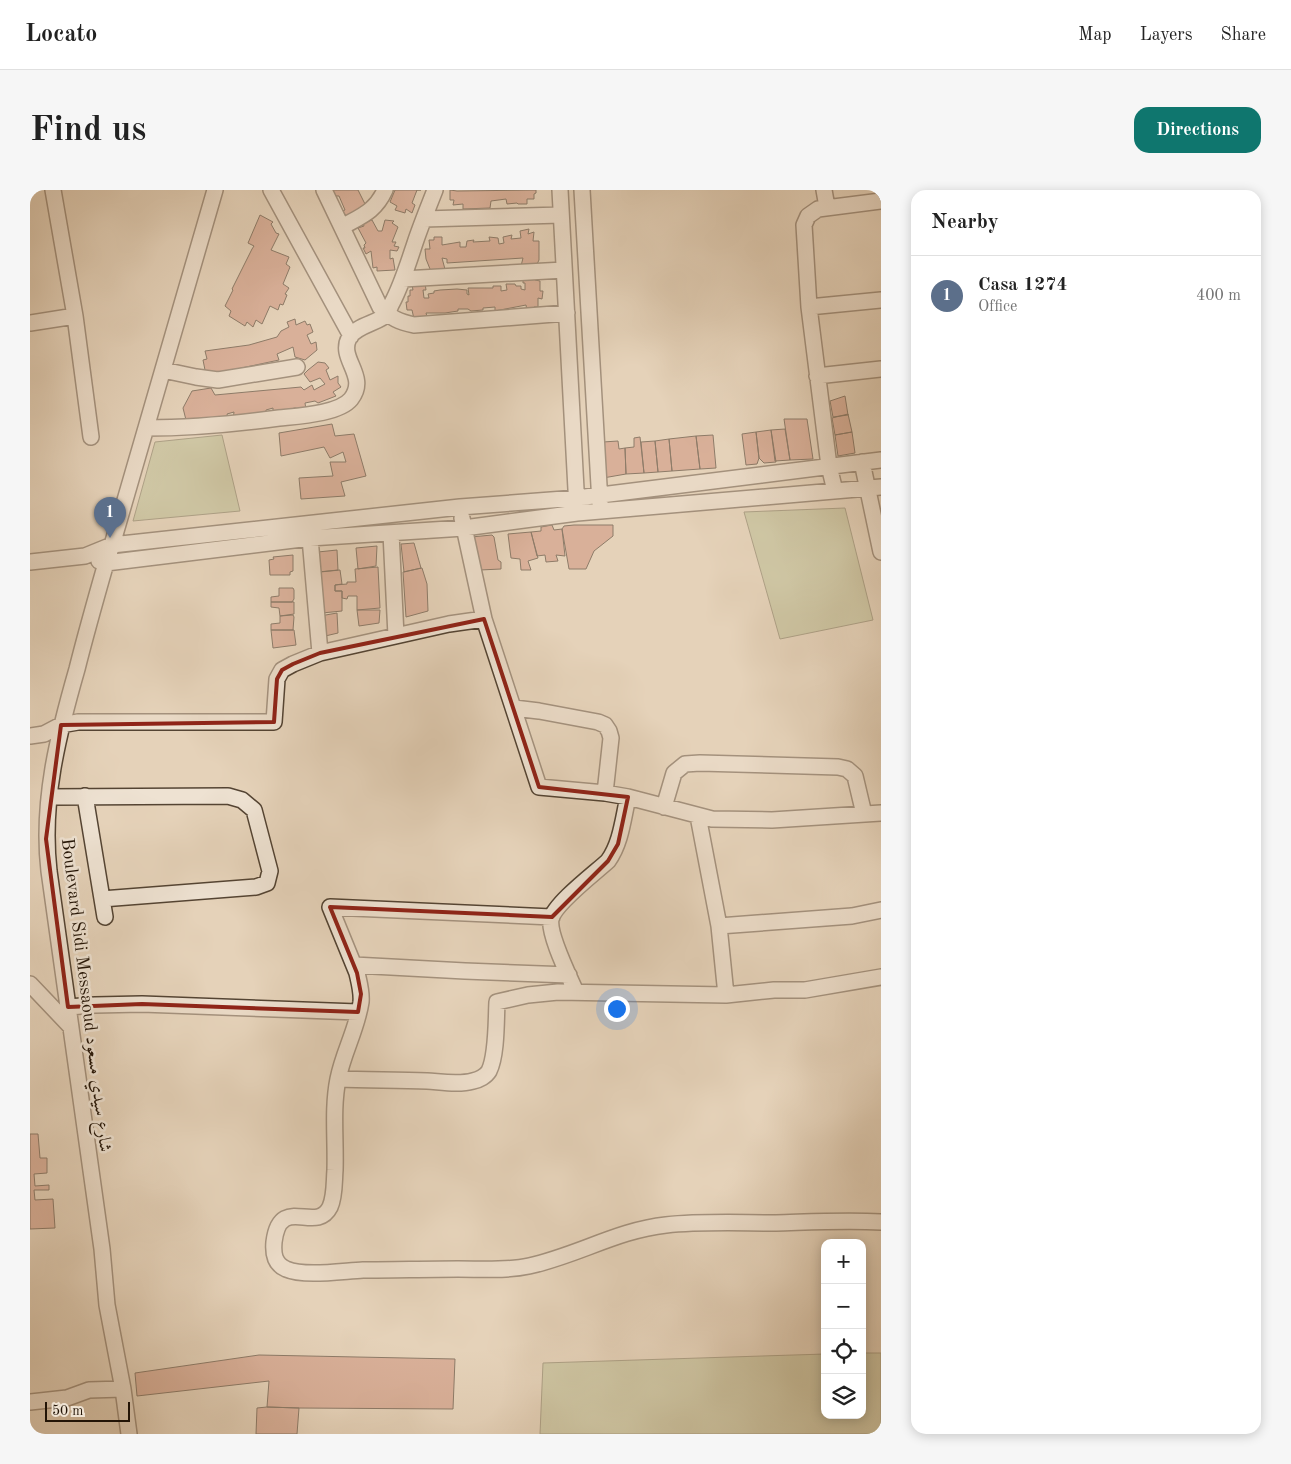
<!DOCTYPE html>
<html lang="en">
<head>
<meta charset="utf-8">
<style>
	body { margin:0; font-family:"Old Standard TT",Amiri,serif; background:#f6f6f6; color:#222 }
	.controls { position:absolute; right:15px; bottom:15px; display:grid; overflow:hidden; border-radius:10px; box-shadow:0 2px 12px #0003 }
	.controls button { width:45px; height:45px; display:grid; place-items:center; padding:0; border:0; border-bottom:1px solid #e0e0e0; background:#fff; color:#222; font:25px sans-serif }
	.scale { position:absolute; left:15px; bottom:12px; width:85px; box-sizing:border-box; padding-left:5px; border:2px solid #231406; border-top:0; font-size:14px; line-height:18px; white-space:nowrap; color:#231406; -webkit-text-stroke:4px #eee2d2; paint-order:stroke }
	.you { position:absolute; left:586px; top:818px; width:18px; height:18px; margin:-12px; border:4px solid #fff; border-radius:50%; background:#1a73e8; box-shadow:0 0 0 8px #1a73e833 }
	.badge { display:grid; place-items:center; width:32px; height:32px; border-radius:50%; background:#0f766e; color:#fff; font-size:16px; font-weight:700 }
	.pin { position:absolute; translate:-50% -41px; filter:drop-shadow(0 1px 2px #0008) }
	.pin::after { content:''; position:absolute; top:26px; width:18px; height:15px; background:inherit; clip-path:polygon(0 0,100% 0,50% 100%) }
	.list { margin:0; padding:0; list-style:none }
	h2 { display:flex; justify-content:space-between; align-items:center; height:65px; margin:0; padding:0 20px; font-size:21px }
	h2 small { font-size:16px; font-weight:400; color:#767676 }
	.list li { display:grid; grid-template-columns:32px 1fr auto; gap:15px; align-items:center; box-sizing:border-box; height:80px; padding:0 20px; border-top:1px solid #e0e0e0 }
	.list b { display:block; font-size:19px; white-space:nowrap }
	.list p { margin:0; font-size:16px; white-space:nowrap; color:#767676 }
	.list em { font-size:16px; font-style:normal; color:#767676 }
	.icon { flex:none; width:28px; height:28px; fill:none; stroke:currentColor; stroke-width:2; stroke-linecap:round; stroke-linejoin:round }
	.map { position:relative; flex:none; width:851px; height:1244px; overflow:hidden; border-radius:15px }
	header { display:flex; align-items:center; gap:30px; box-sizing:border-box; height:70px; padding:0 25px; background:#fff; border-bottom:1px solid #e0e0e0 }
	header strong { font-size:24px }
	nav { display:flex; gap:28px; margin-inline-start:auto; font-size:18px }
	.intro { display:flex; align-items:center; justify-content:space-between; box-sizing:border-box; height:120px; padding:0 30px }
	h1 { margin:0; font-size:35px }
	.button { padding:12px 22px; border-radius:15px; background:#0f766e; color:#fff; font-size:18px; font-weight:700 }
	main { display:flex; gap:30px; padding:0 30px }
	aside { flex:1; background:#fff; border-radius:15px; box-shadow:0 2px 12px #0003 }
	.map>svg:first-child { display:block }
</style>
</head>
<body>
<header>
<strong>Locato</strong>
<nav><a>Map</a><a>Layers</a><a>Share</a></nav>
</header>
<div class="intro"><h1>Find us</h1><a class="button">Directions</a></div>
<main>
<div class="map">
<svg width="851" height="1244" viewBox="0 0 851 1244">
	<rect width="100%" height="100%" fill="#e5d2b9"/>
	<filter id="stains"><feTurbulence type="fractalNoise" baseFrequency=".004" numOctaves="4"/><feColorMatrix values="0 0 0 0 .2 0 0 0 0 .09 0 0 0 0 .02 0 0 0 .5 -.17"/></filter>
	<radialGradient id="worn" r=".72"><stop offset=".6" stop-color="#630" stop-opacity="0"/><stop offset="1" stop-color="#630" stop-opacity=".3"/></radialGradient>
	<path fill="#b5bc8f" stroke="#6c684a" d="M 192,245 L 210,321 L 103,331 L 125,252 Z
		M 815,318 L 843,430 L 750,449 L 714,322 Z
		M 832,1163 L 851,1163 L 851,1244 L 510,1244 L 513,1173 L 795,1164 L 795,1225 L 832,1225 Z"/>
	<path fill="#cb8772" stroke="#231406" d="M 301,0 L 328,0 L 336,16 L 315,29 L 312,21 L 315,20 L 309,6 L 304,6 Z
		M 365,0 L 391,0 L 387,0 L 382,13 L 385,15 L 382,23 L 376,19 L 375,23 L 365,20 L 367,16 L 360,12 Z
		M 420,0 L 427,1 L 506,0 L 506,3 L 504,4 L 504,9 L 497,9 L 497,14 L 488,14 L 487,13 L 477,14 L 476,9 L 461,11 L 460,18 L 433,19 L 433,14 L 423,15 L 424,10 L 420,10 Z
		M 230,25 L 243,32 L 241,34 L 246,43 L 249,44 L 241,60 L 259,67 L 256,74 L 260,77 L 253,94 L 259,98 L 255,104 L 257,105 L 253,115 L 250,114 L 248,120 L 240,116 L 232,134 L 226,130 L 223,137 L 217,132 L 215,136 L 199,126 L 201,121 L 195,116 L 203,100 L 202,99 L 222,59 L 224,56 L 218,53 Z
		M 342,30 L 348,41 L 352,41 L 355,30 L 364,31 L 362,33 L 368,37 L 362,52 L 366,52 L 364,56 L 369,57 L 367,61 L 360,60 L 360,69 L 363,68 L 365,80 L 347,81 L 347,77 L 343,78 L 341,61 L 336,64 L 333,58 L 335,58 L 334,55 L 336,53 L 328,38 L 334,36 L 333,33 Z
		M 499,39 L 498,44 L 504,42 L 503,51 L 509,51 L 509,70 L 506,76 L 491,76 L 493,68 L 417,73 L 417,69 L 412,68 L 416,83 L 402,84 L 396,69 L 395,59 L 400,59 L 399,50 L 404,50 L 404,47 L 412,47 L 412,55 L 430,52 L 430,57 L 436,57 L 437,51 L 444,50 L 443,52 L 460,51 L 459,47 L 468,48 L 469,54 L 474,53 L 473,47 L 482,45 L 481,49 L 491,48 L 490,41 Z
		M 493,85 L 505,85 L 505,90 L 510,91 L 510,101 L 513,101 L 512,109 L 508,108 L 508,117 L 504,117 L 504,120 L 497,121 L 496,115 L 465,121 L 465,117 L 453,118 L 453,120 L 441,121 L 438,119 L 428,119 L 428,121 L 415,123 L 396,123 L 398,130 L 384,129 L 382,120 L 377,120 L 376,112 L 378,112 L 378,106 L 380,106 L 380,100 L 383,100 L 382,95 L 395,93 L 396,100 L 393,100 L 394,108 L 399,108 L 398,104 L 404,103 L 404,101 L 410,100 L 427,99 L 437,100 L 437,104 L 439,105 L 438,98 L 463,98 L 463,96 L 471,96 L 471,101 L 477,100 L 476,94 L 485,94 L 486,96 L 491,96 L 491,99 L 495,100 L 495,93 L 493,93 Z
		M 265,129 L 266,135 L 275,131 L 277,135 L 280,134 L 283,142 L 277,145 L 281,154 L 286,152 L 287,160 L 275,170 L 265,167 L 263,157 L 247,164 L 249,170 L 207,179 L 181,187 L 175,180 L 173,170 L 177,169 L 175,161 L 219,155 L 247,147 L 251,141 L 259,137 L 257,132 Z
		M 288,172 L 295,173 L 299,178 L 296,180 L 300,190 L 308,186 L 308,193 L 311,197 L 303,202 L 306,206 L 288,213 L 285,211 L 275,213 L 276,220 L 265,218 L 251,221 L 243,225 L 243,218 L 236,220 L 236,224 L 203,230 L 204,222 L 197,224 L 199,231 L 157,234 L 153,218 L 162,201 L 181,198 L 185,205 L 271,197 L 274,200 L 282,195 L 284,200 L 295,194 L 290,188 L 280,192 L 274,184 L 278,180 Z
		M 815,206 L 818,225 L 803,227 L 800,211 Z
		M 818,224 L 822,242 L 805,245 L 802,228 Z
		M 754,229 L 777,229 L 783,269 L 760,270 Z
		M 302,234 L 305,246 L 324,244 L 336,286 L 311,292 L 315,306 L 271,309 L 269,288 L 303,286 L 300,272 L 316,272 L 313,262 L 300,268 L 294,257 L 251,266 L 249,243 Z
		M 755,239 L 760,270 L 745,271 L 741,240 Z
		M 741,240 L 746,272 L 734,273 L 729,268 L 726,242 Z
		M 726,242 L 729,268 L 727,274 L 716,275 L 712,244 Z
		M 822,242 L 825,263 L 808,266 L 805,245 Z
		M 683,245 L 686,278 L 670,279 L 666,246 Z
		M 666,246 L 670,279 L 642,281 L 639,249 Z
		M 610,247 L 614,283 L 596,284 L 595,258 L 604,257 L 604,248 Z
		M 639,249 L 642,281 L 628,282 L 625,251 Z
		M 588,251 L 589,259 L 595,258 L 596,284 L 573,288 L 573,252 Z
		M 625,251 L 628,282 L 614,283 L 611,252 Z
		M 522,335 L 524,340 L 532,339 L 535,366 L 526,365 L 528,371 L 516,372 L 515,365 L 507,366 L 501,342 L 511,341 L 511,337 Z
		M 544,335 L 583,335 L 583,346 L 564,361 L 556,379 L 539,379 L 532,339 L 534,336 Z
		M 501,342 L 508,368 L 498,371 L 501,380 L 491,380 L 490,369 L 481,368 L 478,344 Z
		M 462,345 L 464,347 L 468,370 L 471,372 L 471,379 L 450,380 L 446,358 L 441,359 L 441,347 Z
		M 384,353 L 391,378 L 374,382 L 371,354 Z
		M 347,356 L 346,376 L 328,379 L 326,358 Z
		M 307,360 L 308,380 L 288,382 L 288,362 Z
		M 263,365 L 263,381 L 260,382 L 260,385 L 240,385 L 239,370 L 244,369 L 243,367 Z
		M 348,377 L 350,418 L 327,420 L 327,406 L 318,406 L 317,409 L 312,408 L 312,401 L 305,401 L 305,395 L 317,394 L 317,392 L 326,392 L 325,379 Z
		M 392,378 L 397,394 L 398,421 L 376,427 L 373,382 Z
		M 310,380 L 312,394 L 305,395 L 305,401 L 312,401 L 312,421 L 292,423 L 290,382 Z
		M 249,398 L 263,398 L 264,400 L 264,409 L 262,412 L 241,412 L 241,407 L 249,406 Z
		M 241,412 L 264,412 L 264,424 L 250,426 L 249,418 L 241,417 Z
		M 327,420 L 350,420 L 349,433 L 329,436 Z
		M 307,423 L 308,443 L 291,447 L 290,426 Z
		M 263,425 L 264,427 L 263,440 L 241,440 L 241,434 L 250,433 L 250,426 Z
		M 241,440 L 264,440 L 266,455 L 243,458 Z
		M 0,944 L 8,944 L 10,968 L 17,968 L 17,983 L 4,984 L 5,996 L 19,995 L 19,1000 L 4,1000 L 5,1010 L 23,1009 L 25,1038 L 0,1039 Z
		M 229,1165 L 425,1169 L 423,1219 L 269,1218 L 237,1217 L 239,1191 L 107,1206 L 105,1183 Z
		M 237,1217 L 269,1218 L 267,1244 L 226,1244 L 227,1218 Z"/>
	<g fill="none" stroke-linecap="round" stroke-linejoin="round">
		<g stroke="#544433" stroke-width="18">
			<path id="minor" d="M 23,0 L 45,126 L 61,247
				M 241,0 L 321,146
				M 294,0 L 350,117 C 360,128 370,132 384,135 L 537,123
				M 530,0 L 547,318
				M 552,0 L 570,313
				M 794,0 L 797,17
				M 394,29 L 531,25
				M 312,37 C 331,26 345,22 355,0
				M 373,89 L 534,80
				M 779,117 L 851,110
				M 0,133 L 45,126
				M 133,180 L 166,187 L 188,190 L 267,177
				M 787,186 L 851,179
				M 116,238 C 161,238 204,234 249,228 C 267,226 309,224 321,209 C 339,186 308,169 319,148 C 326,135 349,133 357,124 C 359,121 360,116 362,113 C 372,94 378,74 385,53 C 391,35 398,18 405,0
				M 832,272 L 851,362
				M 805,301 L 799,276 L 779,117 L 774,35 L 778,26 L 788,19 L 851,11
				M 432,328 L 454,429 L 509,597 L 575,603 L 598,607 L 682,629 L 742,630 L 851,623
				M 361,343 L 366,446
				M 280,348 L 290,463
				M 69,371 L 76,373 L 280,348 L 434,338 L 547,323 L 851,297
				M 0,372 L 55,366 L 82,355 L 430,317 L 547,308 L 851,270
				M 484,518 L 509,521 L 568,532 L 575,535 L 579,541 L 581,548 L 575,603
				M 0,546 L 14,544 L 31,535 L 48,532 L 244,532 L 247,489 L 252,480 L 263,474 L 290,463 L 419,434 L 454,429
				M 55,606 L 75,727
				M 19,607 L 198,606 L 212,610 L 224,620 L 240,681 L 237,693 L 226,697 L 72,709
				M 634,617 L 644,583 L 655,574 L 670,573 L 808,577 L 817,579 L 825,586 L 834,624
				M 668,626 L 689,736 L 696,805
				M 522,727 L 300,717 L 327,783 C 329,792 332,802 331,812 C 327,839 313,863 308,889 C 302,919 306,950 305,980 C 304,992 305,1006 300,1017 C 286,1045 250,1003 244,1052 C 243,1063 244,1074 256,1079 C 274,1087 312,1081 333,1080 C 364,1080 396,1079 428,1079 C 452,1079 476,1081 499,1076 C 546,1066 588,1040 636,1035 C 673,1031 710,1033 746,1033 C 781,1032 816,1030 851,1032
				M 689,736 L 822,726 L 851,720
				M 324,775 L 435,781 L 539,785
				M 0,794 L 41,837
				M 546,802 C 539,786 518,744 521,729 C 525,713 565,683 578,671 C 591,653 593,629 598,607
				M 38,817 L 65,815 L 112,814 L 328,822
				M 308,889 C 338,890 367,890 397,891 C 412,892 429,895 443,891 C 449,890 456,886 459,881 C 467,865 466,830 467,812 L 498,805 L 528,802 L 696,805 L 744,800 L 775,800 L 851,787
				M 0,1212 L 37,1208 L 59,1200 L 93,1199
				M 99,1244 L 93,1199 L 77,1115 L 72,1059 L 19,681 C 11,612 28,545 47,479 C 56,443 66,408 76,373 L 82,355 L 185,0"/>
		</g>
		<use href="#minor" stroke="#eee2d2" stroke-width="15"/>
	</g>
	<path d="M0 0H851V1244H0ZM 454,429 L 509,597 L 598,607 L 588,654 L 578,671 L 522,727 L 300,717 L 327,783 L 331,804 L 328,822 L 112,814 L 38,817 L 16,649 L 31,535 L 244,532 L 247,489 L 252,480 L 263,474 L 290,463 Z" fill="#e5d2b9" fill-opacity=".55" fill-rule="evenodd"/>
	<path fill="none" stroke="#8f2418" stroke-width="4" stroke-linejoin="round" d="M 454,429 L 509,597 L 598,607 L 588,654 L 578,671 L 522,727 L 300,717 L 327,783 L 331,804 L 328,822 L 112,814 L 38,817 L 16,649 L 31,535 L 244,532 L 247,489 L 252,480 L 263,474 L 290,463 Z"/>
	<g text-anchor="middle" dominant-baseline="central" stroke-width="5" stroke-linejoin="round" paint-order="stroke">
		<g font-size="18" fill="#231406" stroke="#eee2d2">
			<text transform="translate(56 805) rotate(83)">Boulevard Sidi Messaoud شارع سيدي مسعود</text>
		</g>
	</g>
	<rect width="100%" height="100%" filter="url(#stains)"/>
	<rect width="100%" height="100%" fill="url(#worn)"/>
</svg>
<div class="controls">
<button>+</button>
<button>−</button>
<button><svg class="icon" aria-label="locate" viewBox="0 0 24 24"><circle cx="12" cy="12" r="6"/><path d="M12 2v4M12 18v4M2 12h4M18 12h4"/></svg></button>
<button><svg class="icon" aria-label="layers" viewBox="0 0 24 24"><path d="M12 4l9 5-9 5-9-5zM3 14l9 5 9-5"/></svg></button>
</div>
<div class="scale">50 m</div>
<div class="you"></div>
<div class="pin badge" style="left:80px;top:348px;background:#5c6f8a">1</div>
</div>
<aside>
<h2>Nearby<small></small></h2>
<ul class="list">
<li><span class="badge" style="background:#5c6f8a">1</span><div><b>Casa 1274</b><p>Office</p></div><em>400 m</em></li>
</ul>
</aside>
</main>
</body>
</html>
